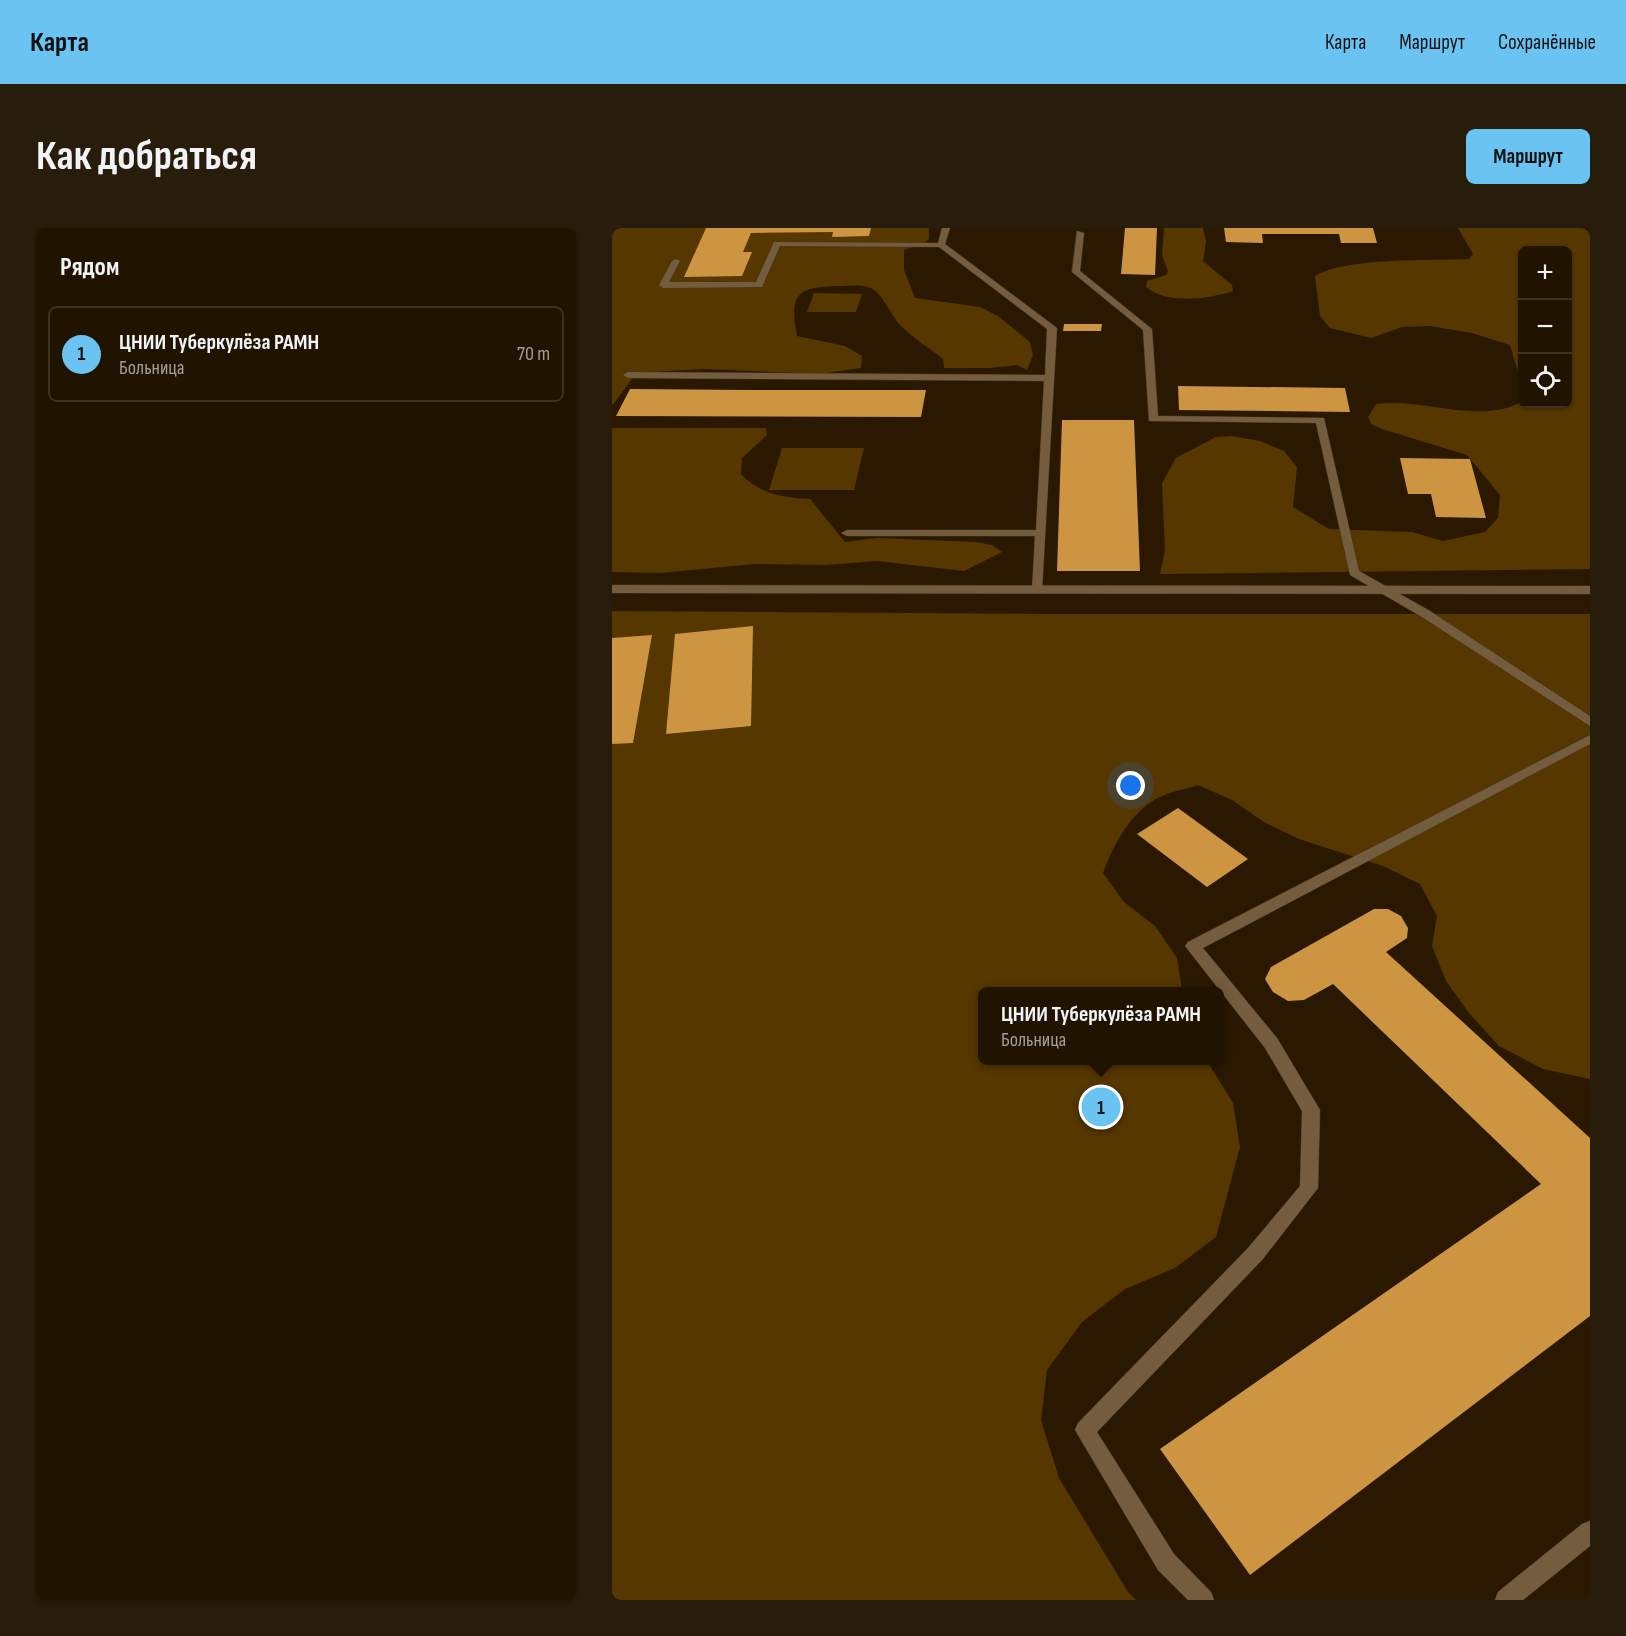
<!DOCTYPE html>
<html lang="ru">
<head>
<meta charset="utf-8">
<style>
	body { margin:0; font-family:"Sofia Sans Condensed",sans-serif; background:#281c0a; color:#f1f3f6 }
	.controls { position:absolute; right:18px; top:18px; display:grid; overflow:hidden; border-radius:9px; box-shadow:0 2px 4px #0004 }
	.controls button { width:54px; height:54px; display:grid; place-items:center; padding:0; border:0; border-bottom:2px solid #3d3222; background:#201300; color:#f1f3f6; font:30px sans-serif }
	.you { position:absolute; left:519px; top:558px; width:21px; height:21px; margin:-15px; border:4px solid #fff; border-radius:50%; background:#1a73e8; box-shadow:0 0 0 9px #1a73e833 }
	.badge { display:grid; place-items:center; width:39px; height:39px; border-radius:50%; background:#6ac3f1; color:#111; font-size:20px; font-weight:700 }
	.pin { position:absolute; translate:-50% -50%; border:3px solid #fff; box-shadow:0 2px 6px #0006 }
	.popup { position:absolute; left:366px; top:759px; width:246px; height:78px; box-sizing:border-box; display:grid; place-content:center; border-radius:9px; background:#201300; filter:drop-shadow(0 2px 4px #0005); font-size:20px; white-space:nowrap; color:#a29e99 }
	.popup b { font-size:22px; color:#f1f3f6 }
	.popup::after { content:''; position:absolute; left:50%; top:100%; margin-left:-12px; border:12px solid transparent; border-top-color:#201300 }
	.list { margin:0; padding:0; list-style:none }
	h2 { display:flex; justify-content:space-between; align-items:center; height:78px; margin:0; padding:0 24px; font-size:26px }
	h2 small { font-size:20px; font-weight:400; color:#a29e99 }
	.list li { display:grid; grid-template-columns:39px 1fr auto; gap:18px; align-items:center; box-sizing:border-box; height:96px; margin:0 12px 12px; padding:0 12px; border:2px solid #3d3222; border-radius:9px }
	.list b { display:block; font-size:22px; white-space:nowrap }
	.list p { margin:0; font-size:20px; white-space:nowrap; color:#a29e99 }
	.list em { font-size:20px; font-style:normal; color:#a29e99 }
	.icon { flex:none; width:33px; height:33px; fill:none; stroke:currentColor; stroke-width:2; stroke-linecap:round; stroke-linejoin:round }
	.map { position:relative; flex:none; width:978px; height:1372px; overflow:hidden; border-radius:9px }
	header { display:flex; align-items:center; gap:36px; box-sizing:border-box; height:84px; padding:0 30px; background:#6ac3f1; color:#111 }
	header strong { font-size:28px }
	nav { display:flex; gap:33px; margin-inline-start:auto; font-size:21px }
	.intro { display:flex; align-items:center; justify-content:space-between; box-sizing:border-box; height:144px; padding:0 36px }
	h1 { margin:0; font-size:42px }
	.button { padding:15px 27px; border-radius:9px; background:#6ac3f1; color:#111; font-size:21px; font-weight:700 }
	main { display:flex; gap:36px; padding:0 36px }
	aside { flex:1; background:#201300; border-radius:9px; box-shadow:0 2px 4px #0004 }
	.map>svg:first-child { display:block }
</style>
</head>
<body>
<header>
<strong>Карта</strong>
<nav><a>Карта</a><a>Маршрут</a><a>Сохранённые</a></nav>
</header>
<div class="intro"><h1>Как добраться</h1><a class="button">Маршрут</a></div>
<main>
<aside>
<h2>Рядом<small></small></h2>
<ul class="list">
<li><span class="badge">1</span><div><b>ЦНИИ Туберкулёза РАМН</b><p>Больница</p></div><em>70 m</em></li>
</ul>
</aside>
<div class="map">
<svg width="978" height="1372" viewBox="0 0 978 1372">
	<rect width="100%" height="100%" fill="#2a1900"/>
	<path fill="#563700" d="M 0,0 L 317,0 L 317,11 L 312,15 L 292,22 L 292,42 L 303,70 L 368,79 L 386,88 L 418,114 L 421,127 L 415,142 L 405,137 L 377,140 L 332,140 L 331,131 C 318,120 302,111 290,99 C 279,88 272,67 259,60 C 249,56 236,58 226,58 C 185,59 177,66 185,108 L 233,118 L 250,128 L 249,140 L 207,146 L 93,141 L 36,144 L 22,148 L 0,178 Z
		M 552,0 L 591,0 L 594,13 L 591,33 L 620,57 L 621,63 C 596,71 556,77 534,59 L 535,53 L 554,47 L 556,43 L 550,27 Z
		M 846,0 L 978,0 L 978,341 L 548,346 L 553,322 L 550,255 L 564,230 L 604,209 L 619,208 L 648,213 L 672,223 L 685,239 L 681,279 L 717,301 L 800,304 L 831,313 L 873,304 L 886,290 L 888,267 L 855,227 L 770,201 L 759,196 L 756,189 L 764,176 C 810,170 861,195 906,176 L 910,167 L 910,176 L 956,176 L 956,22 L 910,22 L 910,157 L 898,117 L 860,105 L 818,98 L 790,99 L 759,110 L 718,100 L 708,88 L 703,48 C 735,29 817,33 857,31 L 861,26 Z
		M 202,65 L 250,66 L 244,84 L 195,84 Z
		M 0,200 L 154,200 L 155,207 L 130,230 L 129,246 C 147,266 173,270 198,271 L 233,314 L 265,310 L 364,314 L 380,317 L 390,324 L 352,343 L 265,333 L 213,337 L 142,336 L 48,345 L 0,344 Z
		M 170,220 L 252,220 L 242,262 L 157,262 Z
		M 0,383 L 436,386 L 978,386 L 978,851 L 931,841 L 887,818 L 857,785 L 834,753 L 820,718 L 825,688 L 808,656 L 771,638 L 687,611 L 652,594 L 620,572 L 586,557 C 574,561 561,563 550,568 C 519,582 502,616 491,645 L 512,674 L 543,698 L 565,730 L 570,763 L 370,764 L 370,832 L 595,833 L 621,875 L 628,919 L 604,1009 L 563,1040 L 513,1061 L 470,1094 L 435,1142 L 429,1192 L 447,1250 L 516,1364 L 524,1372 L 0,1372 Z"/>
	<path fill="#cd9541" d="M 94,0 L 259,0 L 257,8 L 220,9 L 221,4 L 139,5 L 131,24 L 140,24 L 130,48 L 72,49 Z
		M 513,0 L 545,0 L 543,47 L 509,46 Z
		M 612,0 L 761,0 L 765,15 L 729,15 L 727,6 L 650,6 L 651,15 L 614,14 Z
		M 452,96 L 490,96 L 489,103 L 451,103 Z
		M 566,158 L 733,160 L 738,184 L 567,182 Z
		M 18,161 L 136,162 L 314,162 L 309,189 L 4,188 Z
		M 450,192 L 522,192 L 528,343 L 445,343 Z
		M 788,230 L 858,231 L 874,290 L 824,289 L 819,266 L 796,266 Z
		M 141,398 L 139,498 L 54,506 L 63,406 Z
		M 40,407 L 21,515 L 0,516 L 0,410 Z
		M 566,580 L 636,631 L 595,659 L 525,606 Z
		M 762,681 L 776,681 L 789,688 L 796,700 L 795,710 L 774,724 L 978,910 L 978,1088 L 638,1347 L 548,1221 L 929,956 L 721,756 L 692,772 L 676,773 L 661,764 L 653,751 L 659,739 Z"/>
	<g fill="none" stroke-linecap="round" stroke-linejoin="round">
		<g stroke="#46361e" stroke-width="1">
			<path id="service" d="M 330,0 L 338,0 L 333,16 L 445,100 L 430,363 L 422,363 L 420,361 L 423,308 L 235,308 L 229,305 L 235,302 L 424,302 L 432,153 L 16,150 L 11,147 L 16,144 L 433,147 L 435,101 L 327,19 L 168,18 L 150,59 L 51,60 L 47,57 L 60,33 L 64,31 L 68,33 L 57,54 L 144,54 L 162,14 L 326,15 Z
				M 465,3 L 472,5 L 468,43 L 540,101 L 546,188 L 712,190 L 747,343 L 818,383 L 978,488 L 978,498 L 810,389 L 738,347 L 704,195 L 537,193 L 531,102 L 460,44 Z
				M 978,507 L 978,516 L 591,720 L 665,810 L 708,882 L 706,960 L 650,1032 L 485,1204 L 562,1326 L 599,1364 L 602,1372 L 576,1372 L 546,1342 L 463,1202 L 466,1195 L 636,1020 L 688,958 L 690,883 L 653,820 L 573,718 L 576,714 Z
				M 978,1293 L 978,1318 L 911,1372 L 883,1372 L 886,1364 L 970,1296 Z"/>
		</g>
		<g stroke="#46361e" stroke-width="1">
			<path id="minor" d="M 0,357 L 978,358 L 978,366 L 0,365 Z"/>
		</g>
		<use href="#service" fill="#745d3e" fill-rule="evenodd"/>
		<use href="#minor" fill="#745d3e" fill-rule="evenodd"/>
	</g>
</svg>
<div class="controls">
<button>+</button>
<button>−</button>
<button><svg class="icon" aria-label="locate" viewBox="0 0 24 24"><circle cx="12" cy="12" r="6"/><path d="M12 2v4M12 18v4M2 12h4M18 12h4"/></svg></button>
</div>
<div class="you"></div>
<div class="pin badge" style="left:489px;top:879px">1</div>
<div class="popup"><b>ЦНИИ Туберкулёза РАМН</b>Больница</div>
</div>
</main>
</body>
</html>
